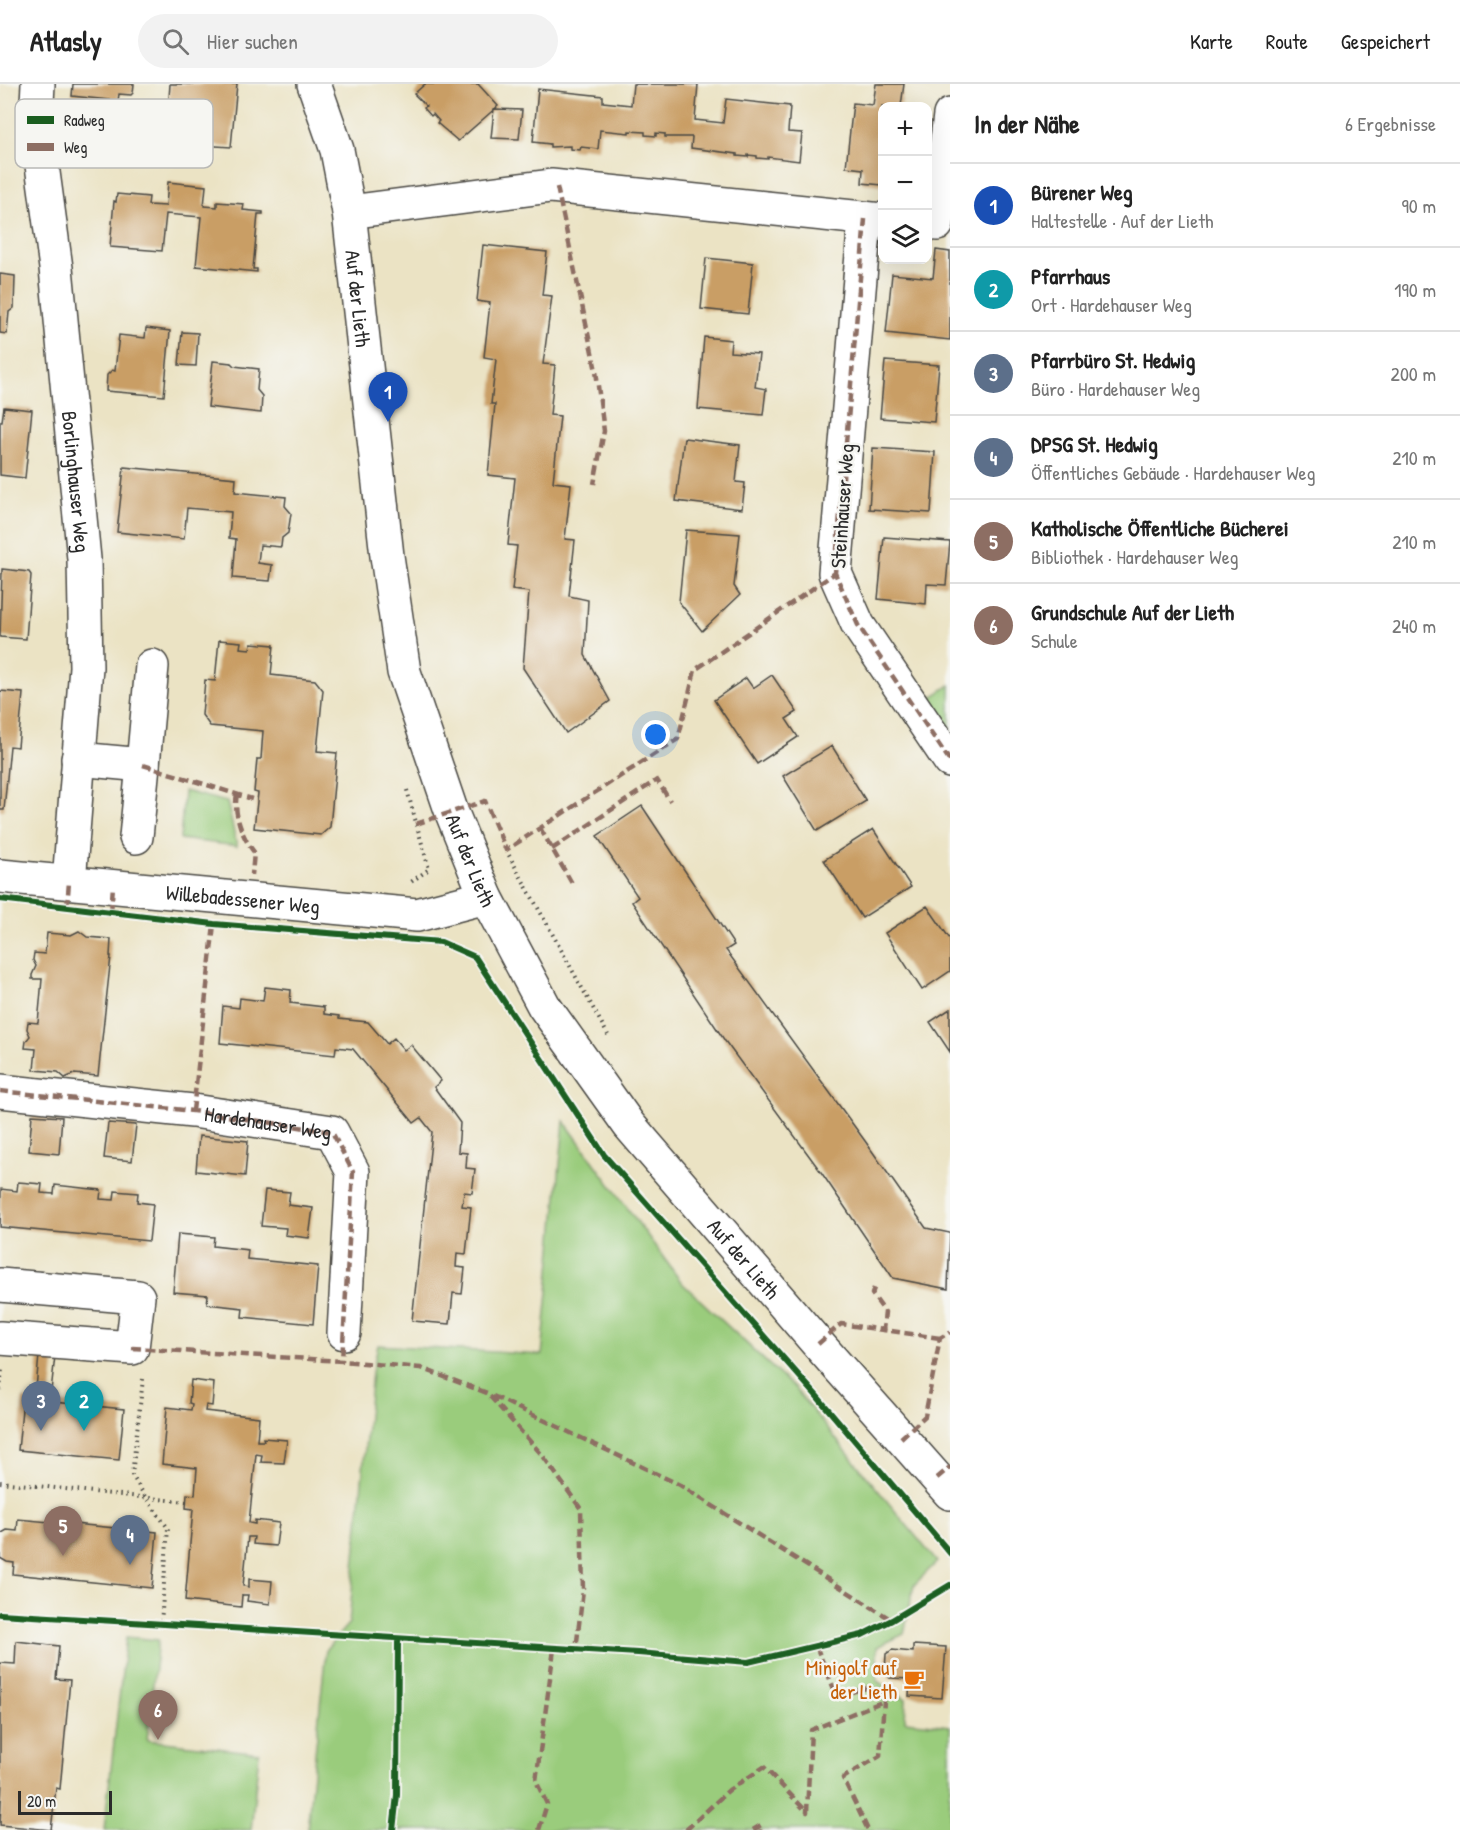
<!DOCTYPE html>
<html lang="de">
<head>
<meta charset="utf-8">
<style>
	body { margin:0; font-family:"Patrick Hand",sans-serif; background:#f2f2f2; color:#222 }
	.controls { position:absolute; right:18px; top:18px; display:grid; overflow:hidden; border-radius:12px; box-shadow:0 6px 24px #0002 }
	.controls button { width:54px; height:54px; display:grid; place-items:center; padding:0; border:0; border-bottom:2px solid #e0e0e0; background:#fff; color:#222; font:30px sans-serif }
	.scale { position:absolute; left:18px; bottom:15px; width:94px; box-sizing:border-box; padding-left:6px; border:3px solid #2b2b2b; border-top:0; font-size:16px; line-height:21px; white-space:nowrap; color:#2b2b2b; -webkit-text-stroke:4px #f6f6f2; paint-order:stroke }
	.you { position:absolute; left:656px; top:651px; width:21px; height:21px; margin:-15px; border:4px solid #fff; border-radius:50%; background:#1a73e8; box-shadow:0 0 0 9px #1a73e833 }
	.badge { display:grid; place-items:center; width:39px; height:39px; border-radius:50%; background:#d93025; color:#fff; font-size:20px; font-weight:700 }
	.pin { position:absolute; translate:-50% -50px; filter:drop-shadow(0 2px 3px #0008) }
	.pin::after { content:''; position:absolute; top:32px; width:21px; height:18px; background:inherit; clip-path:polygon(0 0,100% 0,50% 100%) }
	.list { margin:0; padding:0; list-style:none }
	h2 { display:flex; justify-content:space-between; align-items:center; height:78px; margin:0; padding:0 24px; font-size:26px }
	h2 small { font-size:20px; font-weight:400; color:#767676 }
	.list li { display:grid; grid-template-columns:39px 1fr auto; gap:18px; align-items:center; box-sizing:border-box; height:84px; padding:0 24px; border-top:2px solid #e0e0e0 }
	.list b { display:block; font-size:22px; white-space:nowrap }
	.list p { margin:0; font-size:20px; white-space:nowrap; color:#767676 }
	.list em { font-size:20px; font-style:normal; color:#767676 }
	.icon { flex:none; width:33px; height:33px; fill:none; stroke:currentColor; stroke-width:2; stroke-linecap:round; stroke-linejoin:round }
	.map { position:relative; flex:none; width:950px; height:1746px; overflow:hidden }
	header { display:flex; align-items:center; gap:36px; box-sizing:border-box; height:84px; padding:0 30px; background:#fff; border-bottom:2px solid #e0e0e0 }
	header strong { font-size:28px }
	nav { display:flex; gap:33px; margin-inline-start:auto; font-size:21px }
	.search { width:420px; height:54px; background:#f2f2f2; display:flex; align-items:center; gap:15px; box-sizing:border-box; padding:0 21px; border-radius:33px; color:#767676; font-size:22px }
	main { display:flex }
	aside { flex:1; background:#fff }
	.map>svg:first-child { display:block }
</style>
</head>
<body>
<header>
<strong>Atlasly</strong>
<div class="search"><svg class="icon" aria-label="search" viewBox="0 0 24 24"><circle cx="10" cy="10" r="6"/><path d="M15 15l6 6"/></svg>Hier suchen</div>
<nav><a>Karte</a><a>Route</a><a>Gespeichert</a></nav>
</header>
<main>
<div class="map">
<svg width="950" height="1746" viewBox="0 0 950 1746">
	<rect width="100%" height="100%" fill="#f6f6f2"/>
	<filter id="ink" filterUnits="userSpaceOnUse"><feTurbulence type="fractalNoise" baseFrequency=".0167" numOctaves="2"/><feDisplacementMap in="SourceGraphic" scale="12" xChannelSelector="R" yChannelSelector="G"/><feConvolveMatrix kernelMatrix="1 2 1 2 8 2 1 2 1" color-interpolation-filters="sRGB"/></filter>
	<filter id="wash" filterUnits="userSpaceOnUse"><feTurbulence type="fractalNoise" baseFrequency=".008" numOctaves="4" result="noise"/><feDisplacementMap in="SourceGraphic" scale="24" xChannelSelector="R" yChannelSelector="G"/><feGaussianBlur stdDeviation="1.35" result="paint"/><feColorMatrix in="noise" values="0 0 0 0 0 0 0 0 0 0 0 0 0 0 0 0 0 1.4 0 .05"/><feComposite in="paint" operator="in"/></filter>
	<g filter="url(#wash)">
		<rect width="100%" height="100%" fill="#ebe3c4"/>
		<path fill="#9acc7c" stroke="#627c54" stroke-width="1.5" d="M 950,601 L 950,646 L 929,615 Z
			M 184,707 L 227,718 L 237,762 L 180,755 Z
			M 564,1037 L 682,1199 L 795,1305 L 937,1478 L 914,1501 L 904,1550 L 877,1563 L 877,1597 L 906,1615 L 905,1637 L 950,1642 L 950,1746 L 307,1746 L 326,1565 L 349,1539 L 372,1288 L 378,1261 L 542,1271 Z
			M 126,1553 L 158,1556 L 147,1656 L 259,1669 L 251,1746 L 104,1746 Z"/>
		<g id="blocks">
			<path fill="#c99e65" d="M 73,0 L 134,0 L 133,9 L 131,11 L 119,10 L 118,17 L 72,12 Z
				M 170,0 L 237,0 L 231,63 L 200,61 L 203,32 L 168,29 Z
				M 425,0 L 478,0 L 498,22 L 458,57 L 437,39 L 439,37 L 433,30 L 431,32 L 424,24 L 426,22 L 414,10 Z
				M 633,0 L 698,0 L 695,36 L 723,39 L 726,15 L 790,22 L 788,48 L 802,49 L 799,77 L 768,73 L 768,75 L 757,74 L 757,72 L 748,71 L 748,73 L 737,72 L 737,70 L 691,64 L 692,53 L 665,53 L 665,50 L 656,49 L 656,52 L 645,51 L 645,48 L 629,47 L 629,49 L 600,46 L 598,65 L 581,63 L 580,66 L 570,65 L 570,62 L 550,63 L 550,60 L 533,58 L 538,5 L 603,12 L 603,18 L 631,21 Z
				M 876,0 L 904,0 L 901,22 L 882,22 L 882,101 L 862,99 L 863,85 L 846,83 L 853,19 L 873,21 Z
				M 494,25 L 522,26 L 519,55 L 491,54 Z
				M 168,98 L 206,102 L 204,122 L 217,123 L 217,118 L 244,120 L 243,126 L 263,128 L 263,130 L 258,130 L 253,185 L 257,185 L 257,188 L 196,182 L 201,133 L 166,130 L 162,167 L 110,163 L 114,117 L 116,118 L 117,110 L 149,113 L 148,121 L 166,122 Z
				M 483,161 L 547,168 L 542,211 L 552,212 L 543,280 L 555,281 L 550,331 L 560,332 L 553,398 L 571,400 L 565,455 L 575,456 L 569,512 L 588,516 L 585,571 L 610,617 L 566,649 L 523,584 L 529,508 L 512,506 L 517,462 L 508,461 L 515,394 L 488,391 L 495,320 L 491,320 L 496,275 L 484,273 L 490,219 L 477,217 Z
				M 936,166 L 950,168 L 950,256 L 886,249 L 892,190 L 933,194 Z
				M 706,174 L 753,179 L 748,230 L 701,225 Z
				M 0,190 L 15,192 L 14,224 L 9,228 L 7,250 L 0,249 Z
				M 146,244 L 170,247 L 164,312 L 106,307 L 107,291 L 112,286 L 115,287 L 119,251 L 145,254 Z
				M 182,248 L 198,249 L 196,282 L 179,281 Z
				M 704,253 L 731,256 L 730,268 L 759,270 L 755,303 L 766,305 L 763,331 L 698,325 Z
				M 213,277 L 231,279 L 234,282 L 259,285 L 257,306 L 262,312 L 261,329 L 208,323 Z
				M 885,277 L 939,281 L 934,338 L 880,334 Z
				M 4,323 L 32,326 L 25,394 L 0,391 L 0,337 L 2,337 Z
				M 684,354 L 740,361 L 736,398 L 745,399 L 742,425 L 676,417 Z
				M 873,364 L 935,368 L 931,429 L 869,425 Z
				M 124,383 L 236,394 L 235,408 L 286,413 L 285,422 L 291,429 L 288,449 L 282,454 L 281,463 L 260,461 L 258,479 L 272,481 L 270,497 L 233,494 L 236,455 L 229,454 L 231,428 L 187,424 L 184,455 L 117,448 Z
				M 686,446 L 740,450 L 734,502 L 740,511 L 702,547 L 679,518 Z
				M 884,453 L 950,458 L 946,501 L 927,500 L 926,520 L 878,515 Z
				M 2,485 L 29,488 L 31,491 L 26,555 L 0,553 Z
				M 219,556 L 241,558 L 240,564 L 250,565 L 251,559 L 274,561 L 271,591 L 315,596 L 323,606 L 317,667 L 337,669 L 330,743 L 321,751 L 254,744 L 258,709 L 254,708 L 257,675 L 261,675 L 263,647 L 210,642 L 202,631 L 205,596 L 215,597 Z
				M 772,591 L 797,628 L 786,635 L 798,653 L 757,680 L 714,616 L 746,594 L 753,604 Z
				M 0,607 L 23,609 L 18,663 L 10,662 L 4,726 L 0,726 Z
				M 832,662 L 866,717 L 817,747 L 783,692 Z
				M 642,722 L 734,861 L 726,866 L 865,1057 L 926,1144 L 950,1149 L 948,1205 L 893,1194 L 821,1088 L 725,957 L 632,818 L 638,813 L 597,752 Z
				M 873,745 L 911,803 L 862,834 L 824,776 Z
				M 927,822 L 950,855 L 950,887 L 922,906 L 885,849 Z
				M 79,847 L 87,853 L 111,855 L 110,872 L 111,872 L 98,992 L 74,990 L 65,994 L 58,988 L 34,986 L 36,965 L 25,964 L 26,957 L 30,952 L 27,945 L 28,938 L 38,939 L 40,918 L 42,895 L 32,895 L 32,891 L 36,882 L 33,876 L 34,869 L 45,870 L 47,849 L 71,851 Z
				M 265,903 L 291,906 L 290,919 L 324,923 L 324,930 L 339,932 L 339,935 L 368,938 L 387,960 L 394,954 L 404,966 L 411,961 L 441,997 L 434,1003 L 460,1039 L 458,1068 L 467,1069 L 466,1084 L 475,1085 L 472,1109 L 464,1108 L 462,1122 L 471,1123 L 466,1170 L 457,1169 L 456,1183 L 465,1184 L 462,1210 L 453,1209 L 450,1240 L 412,1237 L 432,1048 L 421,1034 L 414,1039 L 353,965 L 336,963 L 335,971 L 220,959 L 223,922 L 239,924 L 240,914 L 263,917 Z
				M 950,925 L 950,968 L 930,938 Z
				M 32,1031 L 62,1033 L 59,1070 L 29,1067 Z
				M 108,1039 L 136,1041 L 132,1077 L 104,1074 Z
				M 199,1052 L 248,1057 L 245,1092 L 196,1087 Z
				M 18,1098 L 42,1100 L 41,1109 L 54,1110 L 55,1101 L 101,1106 L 100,1115 L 114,1116 L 115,1107 L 138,1109 L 137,1118 L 153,1120 L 149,1157 L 0,1143 L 1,1105 L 17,1107 Z
				M 265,1106 L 290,1108 L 288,1121 L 313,1124 L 309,1154 L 285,1151 L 286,1144 L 261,1142 Z
				M 178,1150 L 214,1153 L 213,1162 L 248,1166 L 247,1175 L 318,1182 L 313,1240 L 242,1233 L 243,1224 L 207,1220 L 208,1211 L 173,1208 Z
				M 39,1271 L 55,1272 L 51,1307 L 36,1305 Z
				M 191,1296 L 214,1299 L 212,1322 L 206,1321 L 205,1327 L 259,1333 L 257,1357 L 264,1357 L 263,1354 L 287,1356 L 284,1379 L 261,1378 L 262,1371 L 256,1370 L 249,1439 L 255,1440 L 255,1436 L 279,1439 L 276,1462 L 253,1460 L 254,1453 L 248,1453 L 243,1502 L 249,1503 L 249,1495 L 272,1497 L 270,1520 L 247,1517 L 248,1511 L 242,1511 L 241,1523 L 185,1517 L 193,1425 L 186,1424 L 187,1410 L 195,1411 L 197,1384 L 162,1380 L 167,1323 L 191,1326 L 192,1320 L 189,1319 Z
				M 23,1315 L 124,1325 L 119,1376 L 18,1366 Z
				M 61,1431 L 74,1433 L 74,1440 L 157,1448 L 152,1504 L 13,1490 L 14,1479 L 7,1478 L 0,1474 L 0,1450 L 7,1446 L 17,1447 L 18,1435 L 60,1439 Z
				M 16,1557 L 59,1562 L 56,1595 L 70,1596 L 60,1705 L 56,1704 L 51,1746 L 0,1741 L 2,1696 L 0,1696 L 0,1579 L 15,1580 Z
				M 913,1561 L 946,1563 L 942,1614 L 909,1612 L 910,1595 L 890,1594 L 885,1588 L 886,1570 L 892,1566 L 913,1568 Z"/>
		</g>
	</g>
	<g filter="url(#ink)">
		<use href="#blocks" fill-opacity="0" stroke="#484742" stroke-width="1.5"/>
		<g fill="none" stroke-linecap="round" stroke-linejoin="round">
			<g stroke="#484742" stroke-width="36">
				<g id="minor">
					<path id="s1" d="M 38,0 L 36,37 L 56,184 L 84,475 L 86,583 L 69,798"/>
					<path id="s2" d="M 314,0 L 337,66 L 349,128 L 387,472 L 404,588 L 452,729 L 486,813 L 544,922 L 629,1041 L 818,1260 L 950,1409"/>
					<path d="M 349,128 L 551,102 L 882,136"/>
					<path d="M 865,135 L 835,489 L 858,541 L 950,677"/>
					<path d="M 937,140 L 950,31"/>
					<path d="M 78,675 L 143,681 L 152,582"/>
					<path d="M 136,753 L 143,681"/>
					<path id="s3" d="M 0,792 L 417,831 L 486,813"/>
					<path id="s4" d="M 0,1007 L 193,1027 L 332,1048 L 353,1088 L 344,1249"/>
					<path d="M 0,1201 L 138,1213 L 132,1264 L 0,1254"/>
				</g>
			</g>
			<path stroke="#484742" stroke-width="4" stroke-dasharray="1.5 4.5" stroke-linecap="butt" d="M 407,706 L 429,785 L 411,798
				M 506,766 L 608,951
				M 143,1295 L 132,1391 L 146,1414 L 168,1444 L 161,1540
				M 0,1306 L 2,1285
				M 0,1398 L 187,1418"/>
			<use href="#minor" stroke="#fff" stroke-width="33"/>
			<path stroke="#8d6e63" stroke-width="4.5" stroke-dasharray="9 4.5" stroke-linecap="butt" d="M 557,103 L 596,287 L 604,347 L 594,400
				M 865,135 L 835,489 L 858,541 L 950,677
				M 143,681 L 252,715
				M 237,710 C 233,729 242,753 254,768 L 252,791
				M 416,740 L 485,717 L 506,766 L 678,655 L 695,586 L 835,489
				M 540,744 L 573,801
				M 552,765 L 657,696 L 670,717
				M 67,823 L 69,798
				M 111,828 L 113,802
				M 0,1007 L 193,1027 L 332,1048 L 353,1088 L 342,1277
				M 193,1027 L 214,840
				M 874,1204 L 872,1210 L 885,1228 L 883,1246
				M 818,1260 L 841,1240 L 940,1254
				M 132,1264 L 342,1277 L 421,1284 L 487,1309 L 543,1372 L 581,1425 L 583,1506 L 576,1566
				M 493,1312 L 680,1401 L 892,1536
				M 901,1354 L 925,1332 L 940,1254 L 950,1248
				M 937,1394 L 950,1383
				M 816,1562 L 837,1612 L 874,1602 L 884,1617 L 880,1672 L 843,1694 L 868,1746
				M 539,1746 L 547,1720 L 536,1697 L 554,1565
				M 686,1746 L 729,1706 L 764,1683 L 807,1728 L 811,1646 L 884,1617
				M 753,1746 L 761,1741 L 760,1746"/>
			<g stroke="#f6f6f2" stroke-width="10">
				<path id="cycleway" d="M 0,815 L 214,840 L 441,858 L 475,873 L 604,1071 L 816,1311 L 950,1469
					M 0,1530 L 638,1569 L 748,1578 L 862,1551 L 892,1536 L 950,1501
					M 393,1746 L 397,1711 L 398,1555"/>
			</g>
			<use href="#cycleway" stroke="#1b5e20" stroke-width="6"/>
		</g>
	</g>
	<defs>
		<g id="cafe-bare" transform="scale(1.62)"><path d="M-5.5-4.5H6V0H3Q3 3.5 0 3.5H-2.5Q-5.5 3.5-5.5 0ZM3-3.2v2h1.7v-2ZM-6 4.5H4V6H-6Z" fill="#e8710a" stroke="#f6f6f2" stroke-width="2.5" paint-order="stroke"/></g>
	</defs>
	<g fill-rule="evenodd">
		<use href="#cafe-bare" x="914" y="1595"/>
	</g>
	<g text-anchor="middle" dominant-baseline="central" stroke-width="5" stroke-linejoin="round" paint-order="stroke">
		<g font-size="21" fill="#2b2b2b" stroke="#f6f6f2">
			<text stroke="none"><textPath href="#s2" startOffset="220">Auf der Lieth</textPath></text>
			<text stroke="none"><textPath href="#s1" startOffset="400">Borlinghauser Weg</textPath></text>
			<text transform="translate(842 422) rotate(-86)">Steinhauser Weg</text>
			<text stroke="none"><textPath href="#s2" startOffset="796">Auf der Lieth</textPath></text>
			<text stroke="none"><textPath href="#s3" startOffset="244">Willebadessener Weg</textPath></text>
			<text stroke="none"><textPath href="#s4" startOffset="270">Hardehauser Weg</textPath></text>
			<text stroke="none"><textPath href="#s2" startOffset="1282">Auf der Lieth</textPath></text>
		</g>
		<g font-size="21" fill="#c56008" stroke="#f6f6f2" text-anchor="end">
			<text x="897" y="1583">Minigolf auf<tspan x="897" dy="24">der Lieth</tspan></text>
		</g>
	</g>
	<rect x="15" y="15" width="198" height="69" rx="9" fill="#f6f6f2" stroke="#b9b9b6" stroke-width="1.5"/>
	<rect x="27" y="32" width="27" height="8" fill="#1b5e20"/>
	<rect x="27" y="59" width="27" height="8" fill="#8d6e63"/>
	<g font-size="16" fill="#2b2b2b">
		<text x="64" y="42">Radweg</text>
		<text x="64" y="69">Weg</text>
	</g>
</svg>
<div class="controls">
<button>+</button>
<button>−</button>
<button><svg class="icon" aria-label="layers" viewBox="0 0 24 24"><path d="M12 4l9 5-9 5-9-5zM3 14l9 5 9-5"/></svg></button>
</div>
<div class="scale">20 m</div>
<div class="you"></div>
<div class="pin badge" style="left:388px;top:338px;background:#1a4fb4">1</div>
<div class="pin badge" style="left:84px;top:1347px;background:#0f9aa8">2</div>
<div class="pin badge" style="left:41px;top:1347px;background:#5c6f8a">3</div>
<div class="pin badge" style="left:130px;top:1481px;background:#5c6f8a">4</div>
<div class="pin badge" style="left:63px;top:1472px;background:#8d6e63">5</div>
<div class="pin badge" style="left:158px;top:1656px;background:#8d6e63">6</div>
</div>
<aside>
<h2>In der Nähe<small>6 Ergebnisse</small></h2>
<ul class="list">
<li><span class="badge" style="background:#1a4fb4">1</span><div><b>Bürener Weg</b><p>Haltestelle · Auf der Lieth</p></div><em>90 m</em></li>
<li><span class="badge" style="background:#0f9aa8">2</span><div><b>Pfarrhaus</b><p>Ort · Hardehauser Weg</p></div><em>190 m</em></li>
<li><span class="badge" style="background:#5c6f8a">3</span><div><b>Pfarrbüro St. Hedwig</b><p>Büro · Hardehauser Weg</p></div><em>200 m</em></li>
<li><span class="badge" style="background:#5c6f8a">4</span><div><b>DPSG St. Hedwig</b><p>Öffentliches Gebäude · Hardehauser Weg</p></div><em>210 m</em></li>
<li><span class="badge" style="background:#8d6e63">5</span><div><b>Katholische Öffentliche Bücherei</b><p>Bibliothek · Hardehauser Weg</p></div><em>210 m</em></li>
<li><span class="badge" style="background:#8d6e63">6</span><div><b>Grundschule Auf der Lieth</b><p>Schule</p></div><em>240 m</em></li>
</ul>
</aside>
</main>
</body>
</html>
